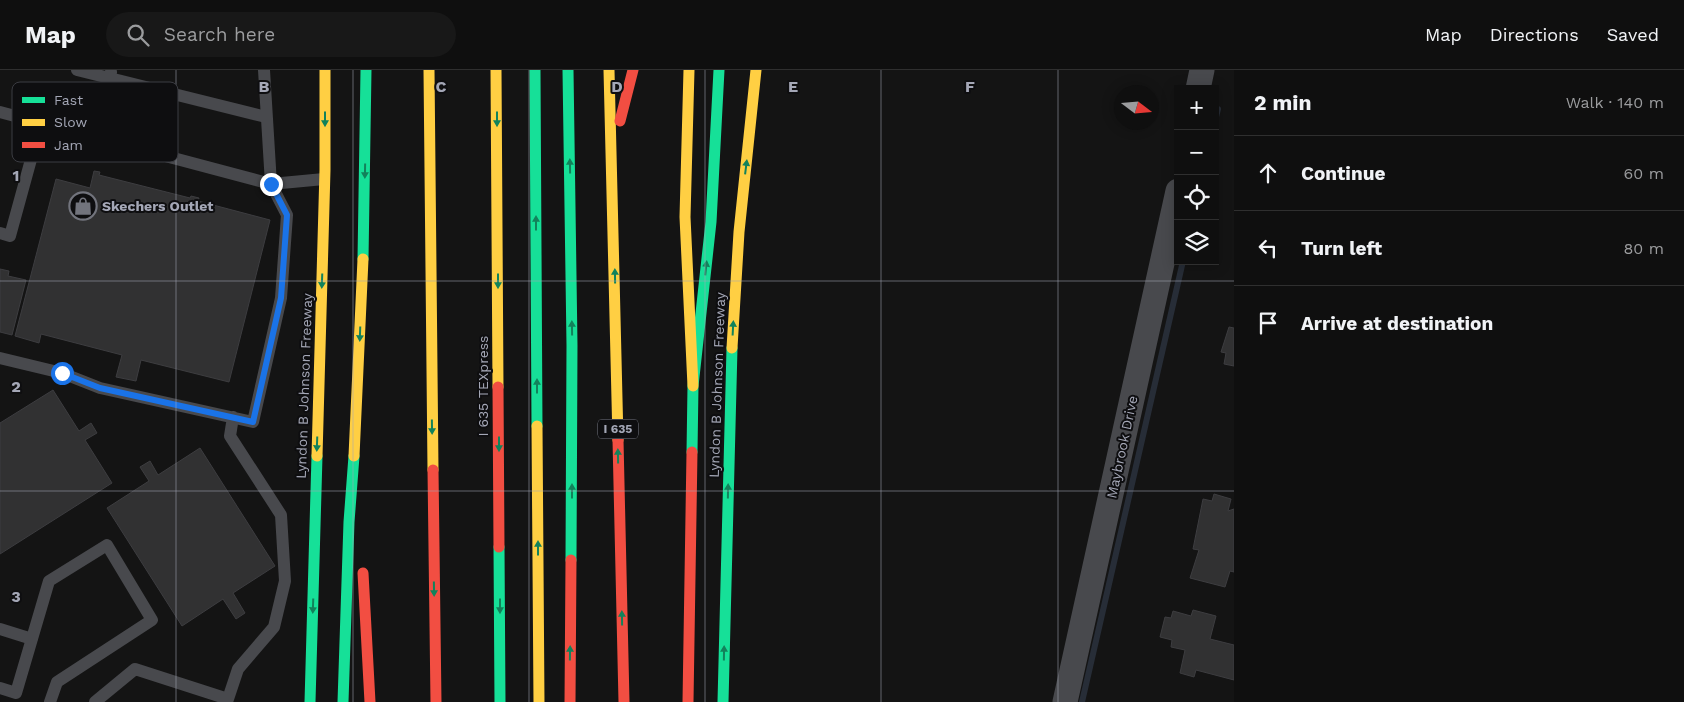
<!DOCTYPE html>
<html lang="en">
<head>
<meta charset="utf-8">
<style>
	body { margin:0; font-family:"Work Sans",sans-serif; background:#181818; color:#f1f3f6 }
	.controls { position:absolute; right:15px; top:15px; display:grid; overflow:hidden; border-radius:0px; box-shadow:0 2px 12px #0003 }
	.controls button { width:45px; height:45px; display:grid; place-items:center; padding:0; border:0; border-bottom:1px solid #2f2f2f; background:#0f0f0f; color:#f1f3f6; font:25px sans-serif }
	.compass { position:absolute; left:1114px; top:15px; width:45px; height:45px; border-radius:50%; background:#0f0f0f; box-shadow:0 2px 12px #0003; rotate:106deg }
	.stop { position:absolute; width:15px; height:15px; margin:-11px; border:4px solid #1a73e8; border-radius:50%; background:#fff }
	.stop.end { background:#1a73e8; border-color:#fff; box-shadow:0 1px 5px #0008 }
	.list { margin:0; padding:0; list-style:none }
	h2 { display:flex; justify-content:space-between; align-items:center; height:65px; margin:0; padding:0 20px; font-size:21px }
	h2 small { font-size:16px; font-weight:400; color:#9b9c9e }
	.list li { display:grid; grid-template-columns:32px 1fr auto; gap:15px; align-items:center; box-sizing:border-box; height:75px; padding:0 20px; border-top:1px solid #2f2f2f }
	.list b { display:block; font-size:19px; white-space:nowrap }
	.list em { font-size:16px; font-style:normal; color:#9b9c9e }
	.icon { flex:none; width:28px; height:28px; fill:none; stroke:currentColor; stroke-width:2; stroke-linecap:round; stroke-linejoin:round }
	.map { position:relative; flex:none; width:1234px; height:632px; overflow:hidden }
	header { display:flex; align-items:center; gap:30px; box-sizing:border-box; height:70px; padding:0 25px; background:#0f0f0f; border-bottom:1px solid #2f2f2f }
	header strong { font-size:24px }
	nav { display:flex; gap:28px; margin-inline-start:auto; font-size:18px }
	.search { width:350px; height:45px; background:#181818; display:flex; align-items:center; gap:12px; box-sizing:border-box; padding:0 18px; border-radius:28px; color:#9b9c9e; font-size:19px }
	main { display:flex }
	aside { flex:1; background:#0f0f0f }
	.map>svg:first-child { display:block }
</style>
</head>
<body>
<header>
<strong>Map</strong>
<div class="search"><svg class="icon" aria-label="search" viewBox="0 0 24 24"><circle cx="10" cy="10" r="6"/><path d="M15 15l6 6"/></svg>Search here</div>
<nav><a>Map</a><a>Directions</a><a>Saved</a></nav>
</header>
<main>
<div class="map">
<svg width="1234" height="632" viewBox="0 0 1234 632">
	<rect width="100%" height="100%" fill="#141414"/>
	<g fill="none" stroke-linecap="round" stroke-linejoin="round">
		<path stroke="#272d37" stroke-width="6" d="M 1215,51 L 1218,39
			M 1082,632 L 1183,191"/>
	</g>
	<path fill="#313132" stroke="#3d3d40" d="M 94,101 L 100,102 L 99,105 L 190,128 L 191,126 L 199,128 L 198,131 L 270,150 L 229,312 L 141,290 L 136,311 L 116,307 L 122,285 L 41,264 L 39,273 L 15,266 L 56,109 L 90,118 Z
		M 0,199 L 9,201 L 8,206 L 26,210 L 12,265 L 0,262 Z
		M 1229,257 L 1234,258 L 1234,296 L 1224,294 L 1226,283 L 1221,282 Z
		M 53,320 L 79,361 L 91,353 L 97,363 L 85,370 L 112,413 L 0,484 L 0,353 Z
		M 200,378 L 275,496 L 233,523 L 245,543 L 236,549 L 223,529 L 182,556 L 107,438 L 149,411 L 140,397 L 150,391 L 158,405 Z
		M 1214,424 L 1231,429 L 1228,441 L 1234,439 L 1234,502 L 1230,501 L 1225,517 L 1190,508 L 1199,480 L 1193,479 L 1203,429 L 1212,431 Z
		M 1193,540 L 1216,546 L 1210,569 L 1234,575 L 1234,610 L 1196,600 L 1194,607 L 1180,603 L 1185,580 L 1171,577 L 1172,570 L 1160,567 L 1165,547 L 1171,548 L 1173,541 L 1191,546 Z"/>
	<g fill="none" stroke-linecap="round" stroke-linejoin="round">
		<path stroke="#48494d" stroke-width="12" d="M 77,0 L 266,47
			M 0,42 L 271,114 L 324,109
			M 95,68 L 111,2
			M 0,163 L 10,166 L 41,53
			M 0,288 L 62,303 L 100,318 L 253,352 L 281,228 L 287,145 L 271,114 L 264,0
			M 0,559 L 32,569
			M 0,618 L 16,623 L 49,511 L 107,475 L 152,550 L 57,612 L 50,632
			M 95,632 L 135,599 L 228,629
			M 227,632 L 238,599 L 274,557 L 285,511 L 281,445 L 230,366 L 233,347"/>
		<path stroke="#48494d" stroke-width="25" d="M 1198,19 L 1202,0
			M 1065,632 L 1178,121"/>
		<path stroke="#16e098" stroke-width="11" d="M 535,0 L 537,356
			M 568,0 L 572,275 L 571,490
			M 363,189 L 366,0
			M 692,382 L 693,316 L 711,152 L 719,0
			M 499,477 L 500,632
			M 310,632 L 317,386
			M 343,632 L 349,452 L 354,386
			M 723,632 L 732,278"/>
		<path stroke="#ffcf43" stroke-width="11" d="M 429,0 L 433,400
			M 496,0 L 498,317
			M 609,0 L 618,370
			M 689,0 L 685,147 L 693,316
			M 732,278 L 739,162 L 756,0
			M 537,356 L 539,632
			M 317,386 L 325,100 L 325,0
			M 354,386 L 363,189"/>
		<path stroke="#f24e42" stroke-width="11" d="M 620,51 L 633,0
			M 498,317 L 499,477
			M 618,370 L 624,632
			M 433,400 L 436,632
			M 363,503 L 370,632
			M 570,632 L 571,490
			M 688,632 L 692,382"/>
	</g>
	<defs><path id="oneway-solid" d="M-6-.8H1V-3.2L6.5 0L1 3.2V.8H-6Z" transform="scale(1.25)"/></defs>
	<g fill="#12825b">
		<use href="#oneway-solid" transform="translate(325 49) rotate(90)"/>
		<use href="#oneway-solid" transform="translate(497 49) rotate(90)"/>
		<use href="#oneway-solid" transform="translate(570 96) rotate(-91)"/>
		<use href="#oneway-solid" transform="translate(746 97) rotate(-83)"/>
		<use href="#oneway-solid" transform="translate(365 101) rotate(91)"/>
		<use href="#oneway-solid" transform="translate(536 153) rotate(-90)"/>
		<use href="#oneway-solid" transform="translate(706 198) rotate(-84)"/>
		<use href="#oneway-solid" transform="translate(615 206) rotate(-91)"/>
		<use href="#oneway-solid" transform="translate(322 211) rotate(92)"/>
		<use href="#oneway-solid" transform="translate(498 211) rotate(90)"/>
		<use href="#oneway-solid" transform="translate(572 258) rotate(-91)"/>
		<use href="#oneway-solid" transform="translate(733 258) rotate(-87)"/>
		<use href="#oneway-solid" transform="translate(360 264) rotate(92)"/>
		<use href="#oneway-solid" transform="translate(537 316) rotate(-90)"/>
		<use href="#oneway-solid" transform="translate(432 357) rotate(89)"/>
		<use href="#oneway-solid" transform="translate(317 374) rotate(92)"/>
		<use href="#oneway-solid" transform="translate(499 374) rotate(90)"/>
		<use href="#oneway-solid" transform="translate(618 386) rotate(-91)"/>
		<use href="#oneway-solid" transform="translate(572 421) rotate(-90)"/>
		<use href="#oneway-solid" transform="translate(728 421) rotate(-89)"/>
		<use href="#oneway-solid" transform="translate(538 478) rotate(-90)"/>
		<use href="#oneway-solid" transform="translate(434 519) rotate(89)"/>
		<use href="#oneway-solid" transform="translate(313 536) rotate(92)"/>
		<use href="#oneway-solid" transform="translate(500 536) rotate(90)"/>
		<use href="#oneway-solid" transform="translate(622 548) rotate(-91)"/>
		<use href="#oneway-solid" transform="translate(570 583) rotate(-89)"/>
		<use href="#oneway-solid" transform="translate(724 583) rotate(-89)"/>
	</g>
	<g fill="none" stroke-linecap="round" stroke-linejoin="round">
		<path stroke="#1a73e8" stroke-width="6" d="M 62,303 L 100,318 L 253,352 L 281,228 L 287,145 L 271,114"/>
	</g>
	<path fill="none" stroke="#a4a7b6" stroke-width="1" stroke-opacity="0.55" d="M 176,0 L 176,632M 353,0 L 353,632M 529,0 L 529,632M 705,0 L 705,632M 881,0 L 881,632M 1058,0 L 1058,632M 0,211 L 1234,211M 0,421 L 1234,421"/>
	<defs>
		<g id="shop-ring" transform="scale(1.4375)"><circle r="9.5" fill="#0e0e10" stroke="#72747d" stroke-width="1.5"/><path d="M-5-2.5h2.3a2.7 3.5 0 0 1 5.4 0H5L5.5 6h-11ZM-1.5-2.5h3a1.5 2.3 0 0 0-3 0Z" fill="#72747d"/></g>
	</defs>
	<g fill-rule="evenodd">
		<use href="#shop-ring" x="83" y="136"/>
	</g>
	<g text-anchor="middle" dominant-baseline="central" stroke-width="4" stroke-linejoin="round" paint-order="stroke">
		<rect fill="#0e0e10" stroke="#777984" stroke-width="1" x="598" y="349.5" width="40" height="19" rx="4"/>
		<g font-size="12" font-weight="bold" fill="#a4a7b6">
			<text x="618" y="359">I 635</text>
		</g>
		<g font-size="14" font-weight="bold" fill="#a4a7b6" stroke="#0e0e10" text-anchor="start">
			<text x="102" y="136">Skechers Outlet</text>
		</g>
		<g font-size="14" fill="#a4a7b6" stroke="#0e0e10">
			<text transform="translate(717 315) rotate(-88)">Lyndon B Johnson Freeway</text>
			<text transform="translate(304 316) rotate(-88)">Lyndon B Johnson Freeway</text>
			<text transform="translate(483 316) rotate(-90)">I 635 TEXpress</text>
			<text transform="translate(1122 377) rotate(-78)">Maybrook Drive</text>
		</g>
	</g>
	<rect x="12" y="12" width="166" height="80" rx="8" fill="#0e0e10" stroke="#3b3c42" stroke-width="1"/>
	<rect x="22" y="27" width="23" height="6" fill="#16e098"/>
	<rect x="22" y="49" width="23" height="7" fill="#ffcf43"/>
	<rect x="22" y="72" width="23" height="6" fill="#f24e42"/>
	<g font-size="14" fill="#a4a7b6">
		<text x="54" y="35">Fast</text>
		<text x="54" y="57">Slow</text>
		<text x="54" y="80">Jam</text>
	</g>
	<g font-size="16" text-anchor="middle" font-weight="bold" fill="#a4a7b6" stroke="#0e0e10" stroke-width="4" stroke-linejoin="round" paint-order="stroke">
		<text x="264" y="22">B</text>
		<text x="441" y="22">C</text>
		<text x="617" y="22">D</text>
		<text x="793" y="22">E</text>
		<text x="970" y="22">F</text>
		<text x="16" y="111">1</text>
		<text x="16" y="322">2</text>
		<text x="16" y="532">3</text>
	</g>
</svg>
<div class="controls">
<button>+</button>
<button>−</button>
<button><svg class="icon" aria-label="locate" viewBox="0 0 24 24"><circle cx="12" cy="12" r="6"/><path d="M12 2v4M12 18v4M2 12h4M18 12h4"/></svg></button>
<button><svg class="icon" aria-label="layers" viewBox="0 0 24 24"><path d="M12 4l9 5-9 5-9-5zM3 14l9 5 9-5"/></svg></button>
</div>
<svg class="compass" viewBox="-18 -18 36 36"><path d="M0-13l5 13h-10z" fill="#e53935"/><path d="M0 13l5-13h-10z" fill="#9b9c9e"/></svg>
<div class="stop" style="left:62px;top:303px"></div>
<div class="stop end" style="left:271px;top:114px"></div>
</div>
<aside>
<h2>2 min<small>Walk · 140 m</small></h2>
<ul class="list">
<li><svg class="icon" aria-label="ahead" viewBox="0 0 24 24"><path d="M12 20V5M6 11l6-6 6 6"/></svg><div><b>Continue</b></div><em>60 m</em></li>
<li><svg class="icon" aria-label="left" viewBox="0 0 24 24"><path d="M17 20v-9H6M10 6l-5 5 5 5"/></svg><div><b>Turn left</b></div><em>80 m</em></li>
<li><svg class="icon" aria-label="arrive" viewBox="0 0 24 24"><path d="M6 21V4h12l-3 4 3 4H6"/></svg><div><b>Arrive at destination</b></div></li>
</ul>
</aside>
</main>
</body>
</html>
